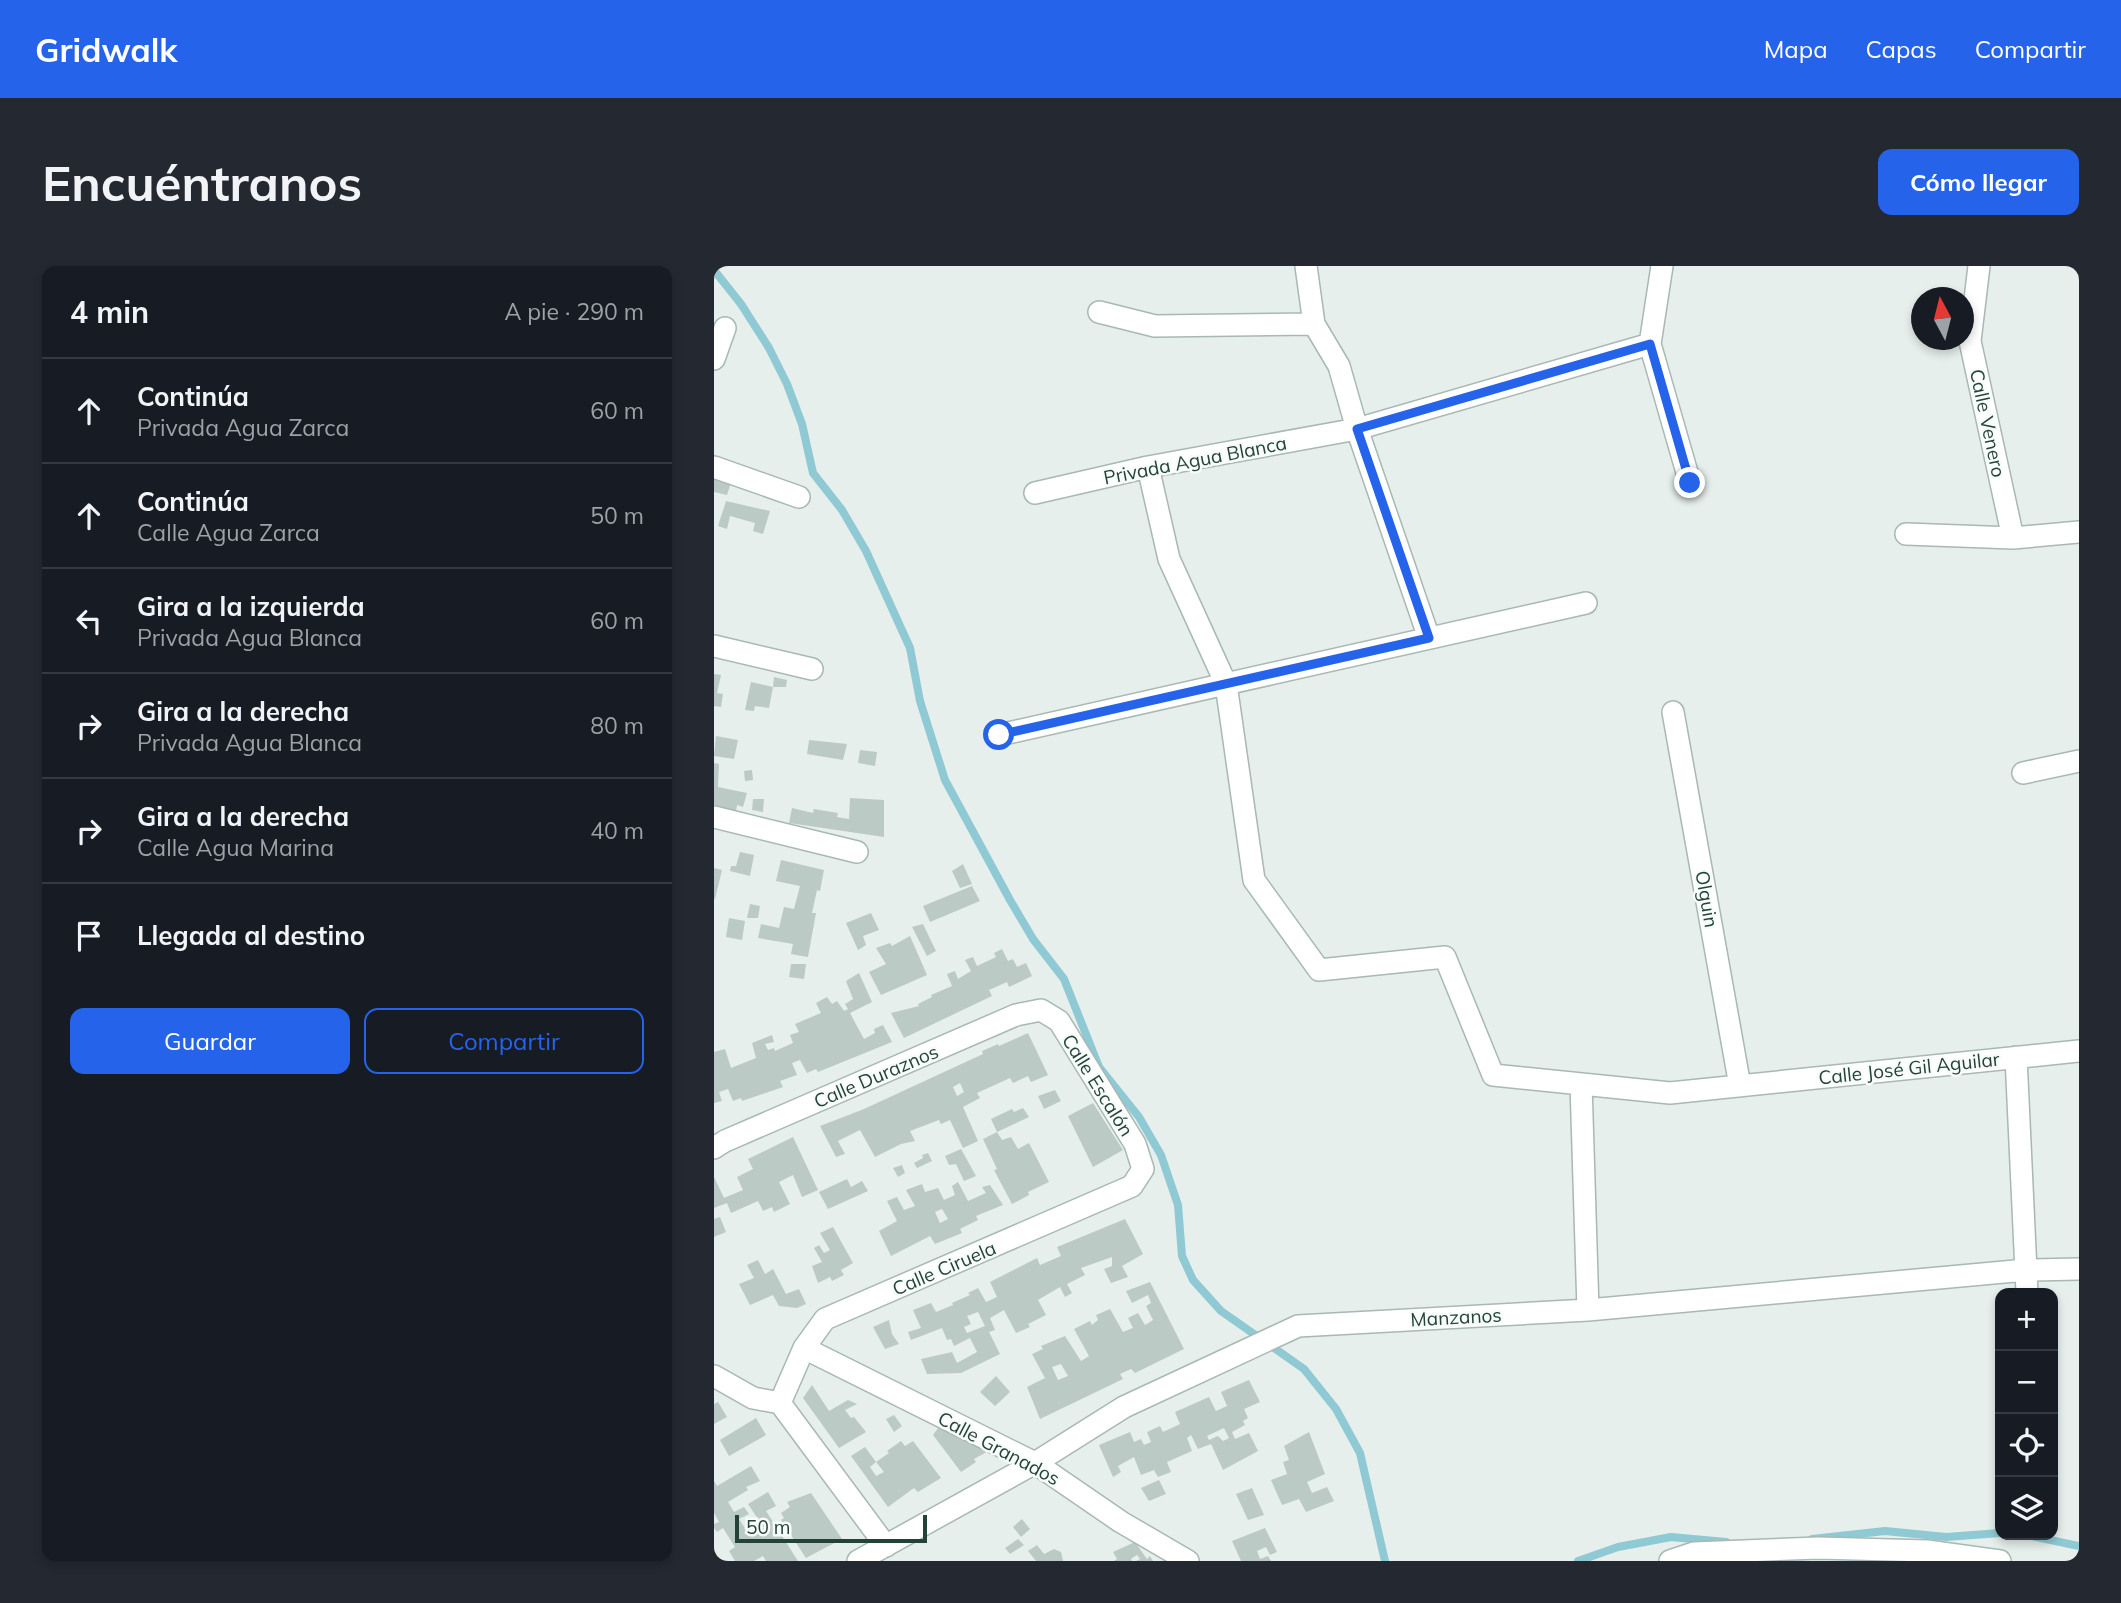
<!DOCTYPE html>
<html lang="es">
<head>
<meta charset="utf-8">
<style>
	body { margin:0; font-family:Mulish,sans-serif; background:#242831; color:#f1f3f6 }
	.controls { position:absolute; right:21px; bottom:21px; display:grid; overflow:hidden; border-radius:14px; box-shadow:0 4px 10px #0003 }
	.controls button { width:63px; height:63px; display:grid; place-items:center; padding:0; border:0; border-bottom:2px solid #363941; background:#171b24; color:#f1f3f6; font:35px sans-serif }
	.compass { position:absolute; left:1197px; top:21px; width:63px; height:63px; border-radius:50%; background:#171b24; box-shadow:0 4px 10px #0003; rotate:353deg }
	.scale { position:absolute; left:21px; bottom:18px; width:192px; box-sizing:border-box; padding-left:7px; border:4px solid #24423a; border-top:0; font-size:19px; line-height:24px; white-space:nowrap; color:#24423a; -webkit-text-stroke:5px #f7fbf9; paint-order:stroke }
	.stop { position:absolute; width:21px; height:21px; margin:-16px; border:5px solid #2563eb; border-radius:50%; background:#fff }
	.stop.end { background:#2563eb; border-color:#fff; box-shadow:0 2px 7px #0008 }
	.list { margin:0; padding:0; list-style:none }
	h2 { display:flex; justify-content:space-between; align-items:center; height:91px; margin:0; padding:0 28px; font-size:30px }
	h2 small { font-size:23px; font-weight:400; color:#9ea1a6 }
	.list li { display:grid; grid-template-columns:46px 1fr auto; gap:21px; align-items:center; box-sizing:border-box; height:105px; padding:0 28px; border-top:2px solid #363941 }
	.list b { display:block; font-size:26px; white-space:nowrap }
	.list p { margin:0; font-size:23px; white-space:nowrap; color:#9ea1a6 }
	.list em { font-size:23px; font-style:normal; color:#9ea1a6 }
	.actions { display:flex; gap:14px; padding:21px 28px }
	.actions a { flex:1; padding:16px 0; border:2px solid #2563eb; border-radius:14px; text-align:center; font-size:24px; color:#2563eb }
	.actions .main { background:#2563eb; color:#fff }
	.icon { flex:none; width:38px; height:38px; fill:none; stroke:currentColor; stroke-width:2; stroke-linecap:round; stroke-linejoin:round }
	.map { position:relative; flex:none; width:1365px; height:1295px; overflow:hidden; border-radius:14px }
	header { display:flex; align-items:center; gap:42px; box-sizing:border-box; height:98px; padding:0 35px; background:#2563eb; color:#fff }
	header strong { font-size:33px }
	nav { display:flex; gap:38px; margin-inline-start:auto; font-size:24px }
	.intro { display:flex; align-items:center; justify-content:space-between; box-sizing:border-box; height:168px; padding:0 42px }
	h1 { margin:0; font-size:49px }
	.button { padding:18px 32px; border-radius:14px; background:#2563eb; color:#fff; font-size:24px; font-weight:700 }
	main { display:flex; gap:42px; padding:0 42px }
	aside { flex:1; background:#171b24; border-radius:14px; box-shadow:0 4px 10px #0003 }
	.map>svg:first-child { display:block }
</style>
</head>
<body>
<header>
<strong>Gridwalk</strong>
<nav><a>Mapa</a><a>Capas</a><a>Compartir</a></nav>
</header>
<div class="intro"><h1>Encuéntranos</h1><a class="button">Cómo llegar</a></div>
<main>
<aside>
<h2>4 min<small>A pie · 290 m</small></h2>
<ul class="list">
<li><svg class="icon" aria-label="ahead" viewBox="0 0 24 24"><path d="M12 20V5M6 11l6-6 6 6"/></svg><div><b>Continúa</b><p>Privada Agua Zarca</p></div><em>60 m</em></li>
<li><svg class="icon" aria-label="ahead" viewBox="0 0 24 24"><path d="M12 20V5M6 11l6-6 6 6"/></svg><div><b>Continúa</b><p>Calle Agua Zarca</p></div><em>50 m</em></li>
<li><svg class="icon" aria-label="left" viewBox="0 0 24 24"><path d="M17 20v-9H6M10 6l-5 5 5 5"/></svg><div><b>Gira a la izquierda</b><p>Privada Agua Blanca</p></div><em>60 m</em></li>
<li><svg class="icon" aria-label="right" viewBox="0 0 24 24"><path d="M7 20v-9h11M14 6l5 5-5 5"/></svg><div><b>Gira a la derecha</b><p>Privada Agua Blanca</p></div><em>80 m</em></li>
<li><svg class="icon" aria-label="right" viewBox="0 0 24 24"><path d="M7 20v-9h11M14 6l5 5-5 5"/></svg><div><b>Gira a la derecha</b><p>Calle Agua Marina</p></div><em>40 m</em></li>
<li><svg class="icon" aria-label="arrive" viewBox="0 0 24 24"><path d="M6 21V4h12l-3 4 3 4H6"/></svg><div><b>Llegada al destino</b></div></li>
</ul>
<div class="actions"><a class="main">Guardar</a><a>Compartir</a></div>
</aside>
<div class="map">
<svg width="1365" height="1295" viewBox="0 0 1365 1295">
	<rect width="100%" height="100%" fill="#e6efeb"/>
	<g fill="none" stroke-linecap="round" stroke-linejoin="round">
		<path stroke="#8ec9d4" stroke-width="8" d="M 0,4 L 27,38 L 55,82 L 73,118 L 88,158 L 99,207 L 128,244 L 152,285 L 196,382 L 206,435 L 231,514 L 296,634 L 319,673 L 350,713 L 385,801 L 425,851 L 447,889 L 464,939 L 468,990 L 479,1014 L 507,1045 L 590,1103 L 622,1143 L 646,1187 L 671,1295
			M 1313,1269 L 1365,1280
			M 1098,1273 L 1171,1265 L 1232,1271 L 1286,1267
			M 864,1295 L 904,1281 L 957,1271 L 1012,1276"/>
	</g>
	<path fill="#bbcac4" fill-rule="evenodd" d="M 0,206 L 19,210 L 13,229 L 0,226 Z
		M 12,235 L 56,245 L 49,268 L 39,265 L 41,257 L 16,250 L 13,263 L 4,260 Z
		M 0,408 L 7,409 L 3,427 L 9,428 L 7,441 L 0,440 Z
		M 60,411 L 73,414 L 72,421 L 59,421 L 55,442 L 41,440 L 40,445 L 31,444 L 37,416 L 59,421 Z
		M 2,470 L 24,474 L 20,493 L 0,490 Z
		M 95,474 L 133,478 L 129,494 L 93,488 Z
		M 146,484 L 163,486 L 161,500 L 144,497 Z
		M 0,497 L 5,498 L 4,521 L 33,527 L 29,541 L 23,539 L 22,545 L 0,541 Z
		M 38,504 L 39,514 L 31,515 L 30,505 Z
		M 136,532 L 170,534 L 170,571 L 75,557 L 78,542 L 99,547 L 100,543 L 124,547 L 123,551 L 135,553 Z
		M 39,533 L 50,533 L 49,546 L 38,544 Z
		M 26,586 L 40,589 L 36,610 L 16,605 L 17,600 L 22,600 Z
		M 67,594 L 110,604 L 106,625 L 103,624 L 98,647 L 102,647 L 94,691 L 77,688 L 79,678 L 44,672 L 47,658 L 65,662 L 70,641 L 80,643 L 86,620 L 62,615 Z
		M 249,598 L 258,618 L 246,622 L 238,605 Z
		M 0,602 L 8,604 L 1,633 L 0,633 Z
		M 258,620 L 266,635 L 216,656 L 209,640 Z
		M 36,638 L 46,640 L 44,652 L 33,652 Z
		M 157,647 L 165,664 L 149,670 L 152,679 L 144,684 L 132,657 Z
		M 15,652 L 31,655 L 28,674 L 12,671 Z
		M 209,658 L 222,685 L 213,690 L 198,661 Z
		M 196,670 L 213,709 L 167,729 L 155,706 L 172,698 L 162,682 L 176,677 L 178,680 Z
		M 288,683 L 294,695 L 299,693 L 303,701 L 312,697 L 318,710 L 295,721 L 293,716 L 275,724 L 278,730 L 190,772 L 177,747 L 205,740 L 204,738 L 218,731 L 217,729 L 238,720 L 233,708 L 241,705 L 244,713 L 257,705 L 251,694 L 259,691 L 263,700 L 282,691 L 280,687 Z
		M 77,698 L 92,698 L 90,713 L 75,711 Z
		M 145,707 L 158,736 L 136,747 L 150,773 L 161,767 L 160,763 L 169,759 L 178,776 L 104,806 L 102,803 L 93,807 L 86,794 L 78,797 L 83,809 L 66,815 L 69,821 L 28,835 L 27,832 L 19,835 L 14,823 L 5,826 L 8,835 L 0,837 L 0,786 L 11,783 L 17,802 L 42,792 L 38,777 L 58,769 L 60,776 L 51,778 L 54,784 L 60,782 L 61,785 L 79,777 L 76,769 L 85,766 L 81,758 L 107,747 L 102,737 L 113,731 L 118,738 L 123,735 L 130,745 L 134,743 L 131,738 L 139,733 L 132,715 Z
		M 314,767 L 334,809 L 317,816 L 314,810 L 299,817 L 296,812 L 263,827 L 266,832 L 249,841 L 264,875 L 249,882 L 236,854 L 227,858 L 225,854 L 196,865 L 201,875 L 187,878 L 161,891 L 146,864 L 124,875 L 131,888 L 122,891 L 106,860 L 150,843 L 269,788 L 268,785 L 284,778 L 285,780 ZM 246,817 L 250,826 L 243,830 L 239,821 Z
		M 341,824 L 347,835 L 330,843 L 324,830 Z
		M 379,837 L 409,884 L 379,901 L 354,850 Z
		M 309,842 L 315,851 L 283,866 L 277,853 L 298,843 L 300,846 Z
		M 283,866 L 288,874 L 297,871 L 304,883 L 315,877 L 335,916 L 314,926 L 315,929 L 298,938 L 280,904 L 283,903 L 269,873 Z
		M 79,871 L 104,924 L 88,931 L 79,909 L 65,916 L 76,938 L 60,946 L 58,941 L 49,945 L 44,935 L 17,947 L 13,937 L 0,942 L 0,911 L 10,932 L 29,924 L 23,911 L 39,903 L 34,893 Z
		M 247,883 L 262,910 L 250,915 L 242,898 L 235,899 L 231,890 Z
		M 214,887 L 218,895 L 203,902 L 200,897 L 209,892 L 208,889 Z
		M 188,899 L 191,907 L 184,911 L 179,902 Z
		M 133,913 L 137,921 L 148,915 L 154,925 L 114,943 L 105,926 Z
		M 244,916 L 254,935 L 272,927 L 268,921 L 276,919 L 289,939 L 262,950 L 264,954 L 246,963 L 248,967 L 221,978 L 216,970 L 177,990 L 165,965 L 183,955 L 173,935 L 183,931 L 190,944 L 201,940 L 192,924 L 208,918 L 211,926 L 224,922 L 230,934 L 241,929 L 238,920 ZM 228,943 L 234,953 L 226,957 L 221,946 Z
		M 6,951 L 12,966 L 0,971 L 0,953 Z
		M 411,953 L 429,988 L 408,1000 L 414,1011 L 397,1017 L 390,1003 L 398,1000 L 398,991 L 367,1002 L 371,1009 L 353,1018 L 358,1027 L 351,1031 L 346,1021 L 324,1034 L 332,1049 L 314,1058 L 316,1061 L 302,1067 L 290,1044 L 276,1052 L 281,1064 L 275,1066 L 286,1088 L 247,1107 L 213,1108 L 207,1093 L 238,1086 L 243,1097 L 263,1086 L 256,1072 L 240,1080 L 237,1073 L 233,1074 L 228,1062 L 197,1074 L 194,1066 L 207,1062 L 199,1044 L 217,1037 L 222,1046 L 239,1039 L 238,1037 L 256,1029 L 254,1027 L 264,1022 L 272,1036 L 283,1031 L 276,1016 L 323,992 L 326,999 L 347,990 L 343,981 ZM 264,1046 L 271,1060 L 253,1067 L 250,1061 L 257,1058 L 253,1050 Z
		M 119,961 L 139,997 L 127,1004 L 130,1009 L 118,1015 L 116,1011 L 104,1017 L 98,1000 L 108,996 L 100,982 L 105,979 L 110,987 L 116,984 L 106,967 Z
		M 44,994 L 51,1008 L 59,1003 L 72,1028 L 85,1023 L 92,1038 L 83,1042 L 65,1040 L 59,1029 L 36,1039 L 25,1018 L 40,1012 L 33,999 Z
		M 436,1016 L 470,1083 L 421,1107 L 417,1103 L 406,1108 L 409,1113 L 326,1153 L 313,1121 L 331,1112 L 318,1088 L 329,1083 L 327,1080 L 351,1070 L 367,1095 L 375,1090 L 360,1063 L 376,1055 L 378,1059 L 384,1054 L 382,1049 L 396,1043 L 409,1066 L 419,1062 L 414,1052 L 424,1047 L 431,1059 L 439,1054 L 432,1040 L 437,1037 L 434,1029 L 418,1037 L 412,1025 ZM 347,1098 L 354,1110 L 344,1114 L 338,1101 Z
		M 175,1054 L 178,1068 L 185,1078 L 171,1083 L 159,1061 Z
		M 282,1110 L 296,1126 L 281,1140 L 266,1126 Z
		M 535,1114 L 546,1136 L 530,1143 L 534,1152 L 529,1155 L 531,1159 L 518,1166 L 521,1173 L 535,1167 L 544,1185 L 509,1204 L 497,1178 L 484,1183 L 477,1169 L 473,1172 L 478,1185 L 453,1196 L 457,1206 L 444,1211 L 440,1204 L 427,1209 L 420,1191 L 404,1200 L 407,1206 L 399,1211 L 385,1179 L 416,1166 L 420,1176 L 427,1173 L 430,1179 L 437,1176 L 433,1166 L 446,1160 L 449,1166 L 466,1158 L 461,1146 L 495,1131 L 502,1145 L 513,1140 L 507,1126 ZM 510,1162 L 515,1172 L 509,1175 L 504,1170 L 495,1174 L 493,1170 Z
		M 98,1119 L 115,1145 L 134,1134 L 143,1138 L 131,1144 L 137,1152 L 140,1151 L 152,1166 L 125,1182 L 89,1132 Z
		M 4,1136 L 13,1151 L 0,1158 L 0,1138 Z
		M 180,1149 L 188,1160 L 180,1166 L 172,1153 Z
		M 42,1152 L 52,1169 L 15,1190 L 6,1174 Z
		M 224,1162 L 276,1184 L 260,1193 L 262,1196 L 247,1206 L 219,1169 Z
		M 595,1166 L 611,1208 L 593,1216 L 598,1227 L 613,1221 L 620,1235 L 592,1246 L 585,1233 L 568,1239 L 557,1214 L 573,1208 L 569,1196 L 575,1194 L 570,1180 Z
		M 187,1175 L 191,1180 L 199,1175 L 227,1212 L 204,1226 L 200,1222 L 174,1241 L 137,1190 L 151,1181 L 162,1196 L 156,1201 L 162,1210 L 170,1206 L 162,1196 L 175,1187 L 173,1185 Z
		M 37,1200 L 46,1215 L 32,1221 L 34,1224 L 14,1236 L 20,1246 L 30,1241 L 35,1248 L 25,1253 L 36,1270 L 50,1262 L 34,1238 L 54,1226 L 62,1240 L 52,1245 L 84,1295 L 52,1295 L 49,1290 L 40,1295 L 21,1295 L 15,1285 L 21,1281 L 9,1262 L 3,1266 L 0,1262 L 0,1258 L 5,1256 L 0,1247 L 0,1215 L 3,1220 Z
		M 445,1214 L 452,1228 L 435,1235 L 427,1222 Z
		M 538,1222 L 550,1249 L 534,1254 L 522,1228 Z
		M 97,1227 L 128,1273 L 92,1292 L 67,1254 L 70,1252 L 67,1247 L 76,1241 L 73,1236 Z
		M 308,1253 L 316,1263 L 307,1271 L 299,1261 Z
		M 551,1262 L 563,1286 L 556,1289 L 552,1281 L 543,1285 L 546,1293 L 554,1290 L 557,1295 L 527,1295 L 518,1275 Z
		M 304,1273 L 310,1279 L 296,1288 L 291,1282 Z
		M 421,1276 L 433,1293 L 436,1290 L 439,1295 L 422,1295 L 426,1293 L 423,1289 L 417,1293 L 418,1295 L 400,1295 L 403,1293 L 399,1286 Z
		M 323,1279 L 330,1288 L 340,1283 L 347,1286 L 349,1295 L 322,1295 L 314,1285 Z"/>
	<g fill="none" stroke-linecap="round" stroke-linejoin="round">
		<g stroke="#a8b8b2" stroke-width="24">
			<path id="minor" d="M 592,0 L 600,58 L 625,100 L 643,163 L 715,372
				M 948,0 L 936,78 L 976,217
				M 1265,0 L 1256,75 L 1299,272
				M 385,46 L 441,60 L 600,58
				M 0,93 L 11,62
				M 0,201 L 85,231
				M 434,201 L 455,293 L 512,418 L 540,614 L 605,704 L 731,691 L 779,809 L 956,827 L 1365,785
				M 321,227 L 434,201 L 643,163 L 936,78
				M 1192,268 L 1299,272 L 1365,266
				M 0,380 L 98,403
				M 959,446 L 1026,820
				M 285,469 L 872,337
				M 1309,507 L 1365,495
				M 0,551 L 143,586
				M 1302,791 L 1313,1027
				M 867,818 L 874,1044
				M 0,882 L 11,875 L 302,749 L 327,744 L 345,755 L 421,878 L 429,903 L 418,920 L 111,1053 L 90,1082 L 66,1137
				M 90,1082 L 321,1197 L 407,1256 L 474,1295
				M 0,1110 L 39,1132 L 66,1137
				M 66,1137 L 172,1280
				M 144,1295 L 321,1197 L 410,1141 L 584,1060 L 874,1044 L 1312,1004 L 1365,1003
				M 956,1295 L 980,1287 L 1104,1282 L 1213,1285 L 1286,1295"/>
		</g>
		<use href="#minor" stroke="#fff" stroke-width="21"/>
	</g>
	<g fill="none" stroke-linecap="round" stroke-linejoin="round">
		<path stroke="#2563eb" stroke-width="9" d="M 285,469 L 715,372 L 643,163 L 936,78 L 976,217"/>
	</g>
	<g text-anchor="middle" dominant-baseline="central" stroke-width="5" stroke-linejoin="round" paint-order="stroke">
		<g font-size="19" fill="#24423a" stroke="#f7fbf9">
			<text transform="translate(1274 157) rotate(78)">Calle Venero</text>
			<text transform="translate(481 194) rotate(-11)">Privada Agua Blanca</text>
			<text transform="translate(993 633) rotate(80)">Olguin</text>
			<text transform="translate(1195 802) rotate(-6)">Calle José Gil Aguilar</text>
			<text transform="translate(162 810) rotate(-23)">Calle Duraznos</text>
			<text transform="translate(384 819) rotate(58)">Calle Escalón</text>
			<text transform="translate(230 1002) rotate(-23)">Calle Ciruela</text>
			<text transform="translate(742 1051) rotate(-3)">Manzanos</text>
			<text transform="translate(285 1182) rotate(28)">Calle Granados</text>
		</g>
	</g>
</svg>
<div class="controls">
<button>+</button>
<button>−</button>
<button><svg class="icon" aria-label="locate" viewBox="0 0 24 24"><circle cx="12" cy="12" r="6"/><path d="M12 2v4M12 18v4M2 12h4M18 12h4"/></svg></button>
<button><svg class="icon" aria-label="layers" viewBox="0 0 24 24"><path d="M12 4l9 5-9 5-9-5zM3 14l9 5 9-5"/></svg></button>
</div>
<svg class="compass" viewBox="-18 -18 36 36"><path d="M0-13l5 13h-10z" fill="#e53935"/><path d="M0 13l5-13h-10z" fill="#9ea1a6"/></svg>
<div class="scale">50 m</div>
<div class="stop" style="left:285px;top:469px"></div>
<div class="stop end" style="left:976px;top:217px"></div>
</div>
</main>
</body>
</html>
